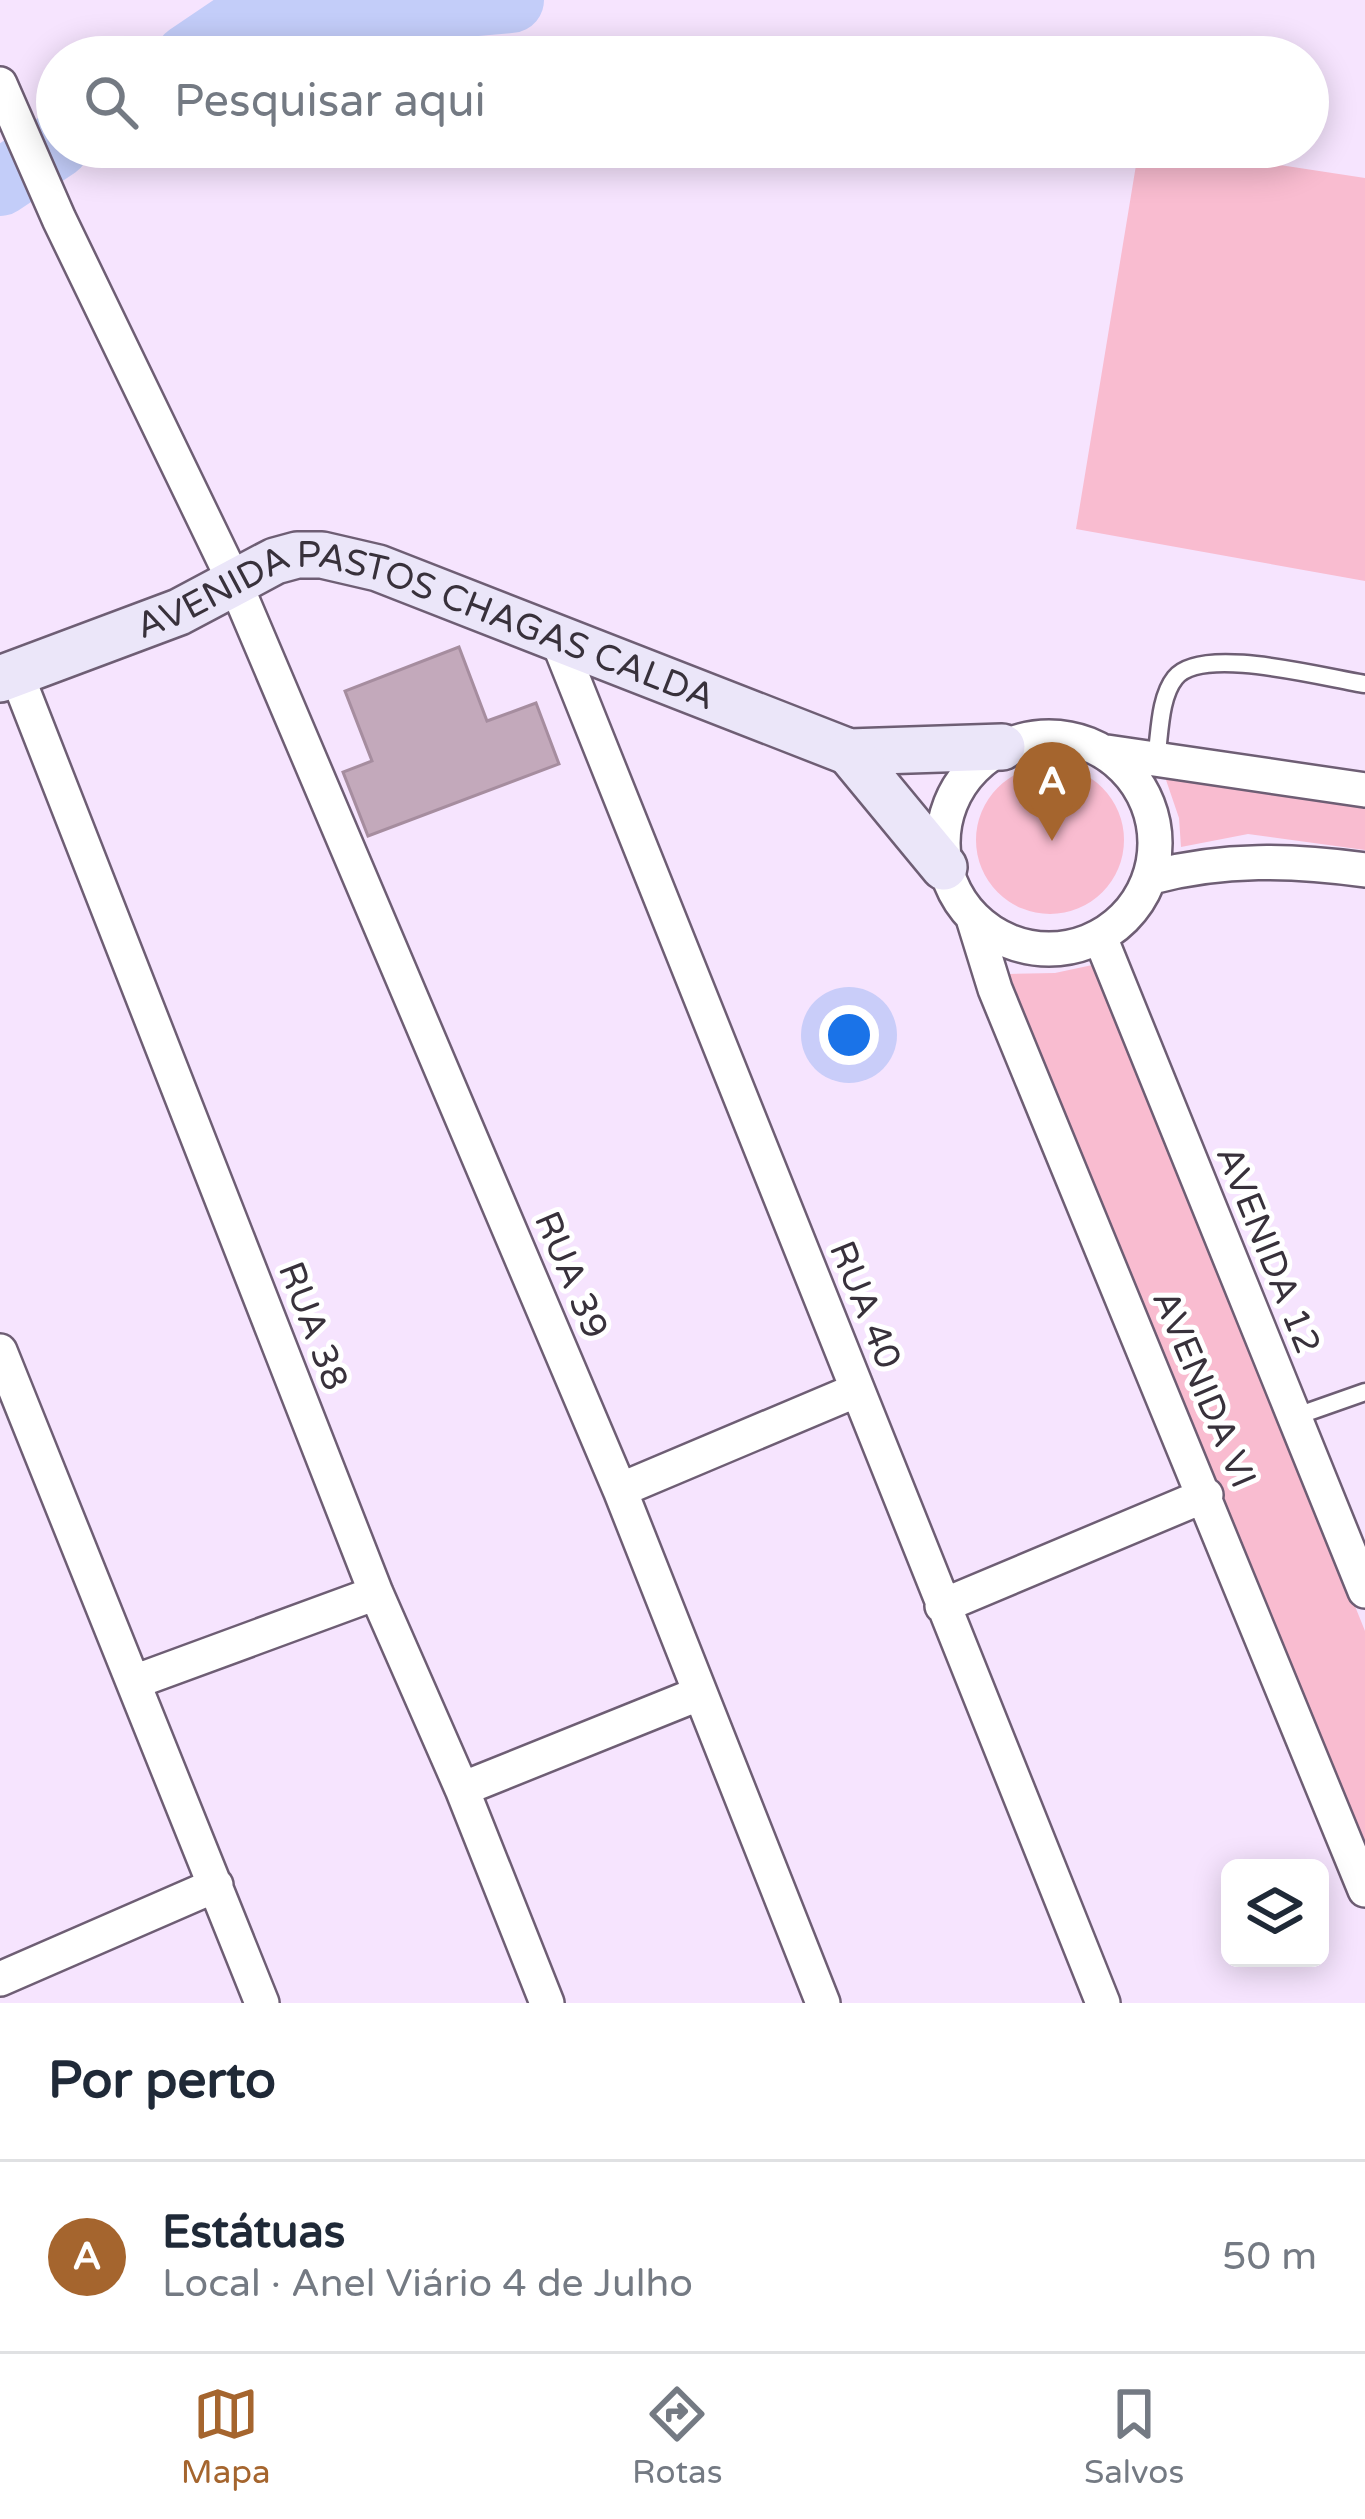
<!DOCTYPE html>
<html lang="pt">
<head>
<meta charset="utf-8">
<style>
	body { margin:0; font-family:"Varela Round",sans-serif; background:#f6f6f7; color:#1f2937 }
	.controls { position:absolute; right:36px; bottom:36px; display:grid; overflow:hidden; border-radius:18px; box-shadow:0 6px 30px #0003 }
	.controls button { width:108px; height:108px; display:grid; place-items:center; padding:0; border:0; border-bottom:3px solid #e0e1e3; background:#fff; color:#1f2937; font:60px sans-serif }
	.you { position:absolute; left:849px; top:1035px; width:42px; height:42px; margin:-30px; border:9px solid #fff; border-radius:50%; background:#1a73e8; box-shadow:0 0 0 18px #1a73e833 }
	.badge { display:grid; place-items:center; width:78px; height:78px; border-radius:50%; background:#a5652e; color:#fff; font-size:39px; font-weight:700 }
	.pin { position:absolute; translate:-50% -99px; filter:drop-shadow(0 3px 6px #0008) }
	.pin::after { content:''; position:absolute; top:63px; width:42px; height:36px; background:inherit; clip-path:polygon(0 0,100% 0,50% 100%) }
	.list { margin:0; padding:0; list-style:none }
	h2 { display:flex; justify-content:space-between; align-items:center; height:156px; margin:0; padding:0 48px; font-size:51px }
	h2 small { font-size:39px; font-weight:400; color:#747a83 }
	.list li { display:grid; grid-template-columns:78px 1fr auto; gap:36px; align-items:center; box-sizing:border-box; height:192px; padding:0 48px; border-top:3px solid #e0e1e3 }
	.list b { display:block; font-size:45px; white-space:nowrap }
	.list p { margin:0; font-size:39px; white-space:nowrap; color:#747a83 }
	.list em { font-size:39px; font-style:normal; color:#747a83 }
	.icon { flex:none; width:66px; height:66px; fill:none; stroke:currentColor; stroke-width:2; stroke-linecap:round; stroke-linejoin:round }
	.map { position:relative; flex:none; width:1365px; height:2003px; overflow:hidden }
	.search { position:absolute; background:#fff; box-shadow:0 6px 30px #0003; left:36px; right:36px; top:36px; height:132px; display:flex; align-items:center; gap:30px; box-sizing:border-box; padding:0 42px; border-radius:66px; color:#747a83; font-size:45px }
	.sheet { height:348px; background:#fff }
	nav { display:flex; justify-content:space-around; align-items:center; box-sizing:border-box; height:168px; border-top:3px solid #e0e1e3; background:#fff; font-size:33px; color:#747a83 }
	nav a { display:grid; justify-items:center; gap:6px }
	nav .on { color:#a5652e }
	.map>svg:first-child { display:block }
</style>
</head>
<body>
<div class="map">
<svg width="1365" height="2003" viewBox="0 0 1365 2003">
	<rect width="100%" height="100%" fill="#f6e4fe"/>
	<path fill="#f9bcd0" d="M 1139,147 L 1163,147 L 1365,178 L 1365,581 L 1076,529 Z
		M976 840a74 74 0 1 1 148 0a74 74 0 1 1-148 0Z
		M 1165,777 L 1365,808 L 1365,850 L 1248,834 L 1181,847 L 1179,818 Z
		M 1097,964 L 1365,1631 L 1365,1852 L 1008,974 L 1055,973 Z"/>
	<g fill="none" stroke-linecap="round" stroke-linejoin="round">
		<path stroke="#c3cdf9" stroke-width="66" d="M 188,57 L 237,24 L 511,0
			M 0,183 L 57,145"/>
	</g>
	<path fill="#c3a9bb" stroke="#a68d9f" stroke-width="3" d="M 459,647 L 487,721 L 536,703 L 559,764 L 368,836 L 343,772 L 372,761 L 345,691 Z"/>
	<g fill="none" stroke-linecap="round" stroke-linejoin="round">
		<g stroke="#6e5e74" stroke-width="21">
			<path id="lane" d="M 1156,759 C 1160,735 1159,698 1175,678 C 1201,644 1325,678 1365,684
				M 1294,1417 L 1365,1392"/>
		</g>
		<g stroke="#6e5e74" stroke-width="38">
			<path id="street" d="M 0,84 L 59,219 L 235,583 L 620,1490 L 823,2003
				M 556,636 L 1103,2003
				M 16,673 L 376,1593 L 462,1789 L 547,2003
				M943 843a106 106 0 1 1 212 0a106 106 0 1 1-212 0Z
				M 1107,752 L 1365,790
				M 1152,877 C 1224,858 1292,860 1365,870
				M 973,918 L 995,989 L 1365,1890
				M 1100,937 L 1365,1591
				M 0,1351 L 262,2003
				M 620,1490 L 857,1390
				M 942,1606 L 1206,1495
				M 134,1682 L 376,1593
				M 462,1789 L 698,1694
				M 0,1979 L 216,1885"/>
		</g>
		<g stroke="#6e5e74" stroke-width="50">
			<g id="secondary">
				<path id="s1" d="M 0,679 L 179,612 L 275,561 L 297,555 L 322,555 L 378,568 L 849,752 L 1002,747"/>
				<path d="M 849,752 L 944,867"/>
			</g>
		</g>
		<use href="#lane" stroke="#fff" stroke-width="16"/>
		<use href="#street" stroke="#fff" stroke-width="33"/>
		<use href="#secondary" stroke="#ebe6f9" stroke-width="45"/>
	</g>
	<g text-anchor="middle" dominant-baseline="central" stroke-width="10" stroke-linejoin="round" paint-order="stroke">
		<g font-size="36" fill="#38313b" stroke="#fff">
			<text stroke="none"><textPath href="#s1" startOffset="456">AVENIDA PASTOS CHAGAS CALDA</textPath></text>
			<text transform="translate(1268 1250) rotate(68)">AVENIDA 12</text>
			<text transform="translate(571 1275) rotate(67)">RUA 39</text>
			<text transform="translate(865 1305) rotate(68)">RUA 40</text>
			<text transform="translate(313 1326) rotate(69)">RUA 38</text>
			<text transform="translate(1204 1389) rotate(67)">AVENIDA VI</text>
		</g>
	</g>
</svg>
<div class="controls">
<button><svg class="icon" aria-label="layers" viewBox="0 0 24 24"><path d="M12 4l9 5-9 5-9-5zM3 14l9 5 9-5"/></svg></button>
</div>
<div class="you"></div>
<div class="pin badge" style="left:1052px;top:841px">A</div>
<div class="search"><svg class="icon" aria-label="search" viewBox="0 0 24 24"><circle cx="10" cy="10" r="6"/><path d="M15 15l6 6"/></svg>Pesquisar aqui</div>
</div>
<section class="sheet">
<h2>Por perto<small></small></h2>
<ul class="list">
<li><span class="badge">A</span><div><b>Estátuas</b><p>Local · Anel Viário 4 de Julho</p></div><em>50 m</em></li>
</ul>
</section>
<nav>
<a class="on"><svg class="icon" aria-label="map" viewBox="0 0 24 24"><path d="M3 6l6-2 6 2 6-2v14l-6 2-6-2-6 2zM9 4v14M15 6v14"/></svg>Mapa</a>
<a><svg class="icon" aria-label="directions" viewBox="0 0 24 24"><path d="M12 3l9 9-9 9-9-9zM9 14v-3h6M13 9l2 2-2 2"/></svg>Rotas</a>
<a><svg class="icon" aria-label="saved" viewBox="0 0 24 24"><path d="M7 4h10v16l-5-4-5 4z"/></svg>Salvos</a>
</nav>
</body>
</html>
